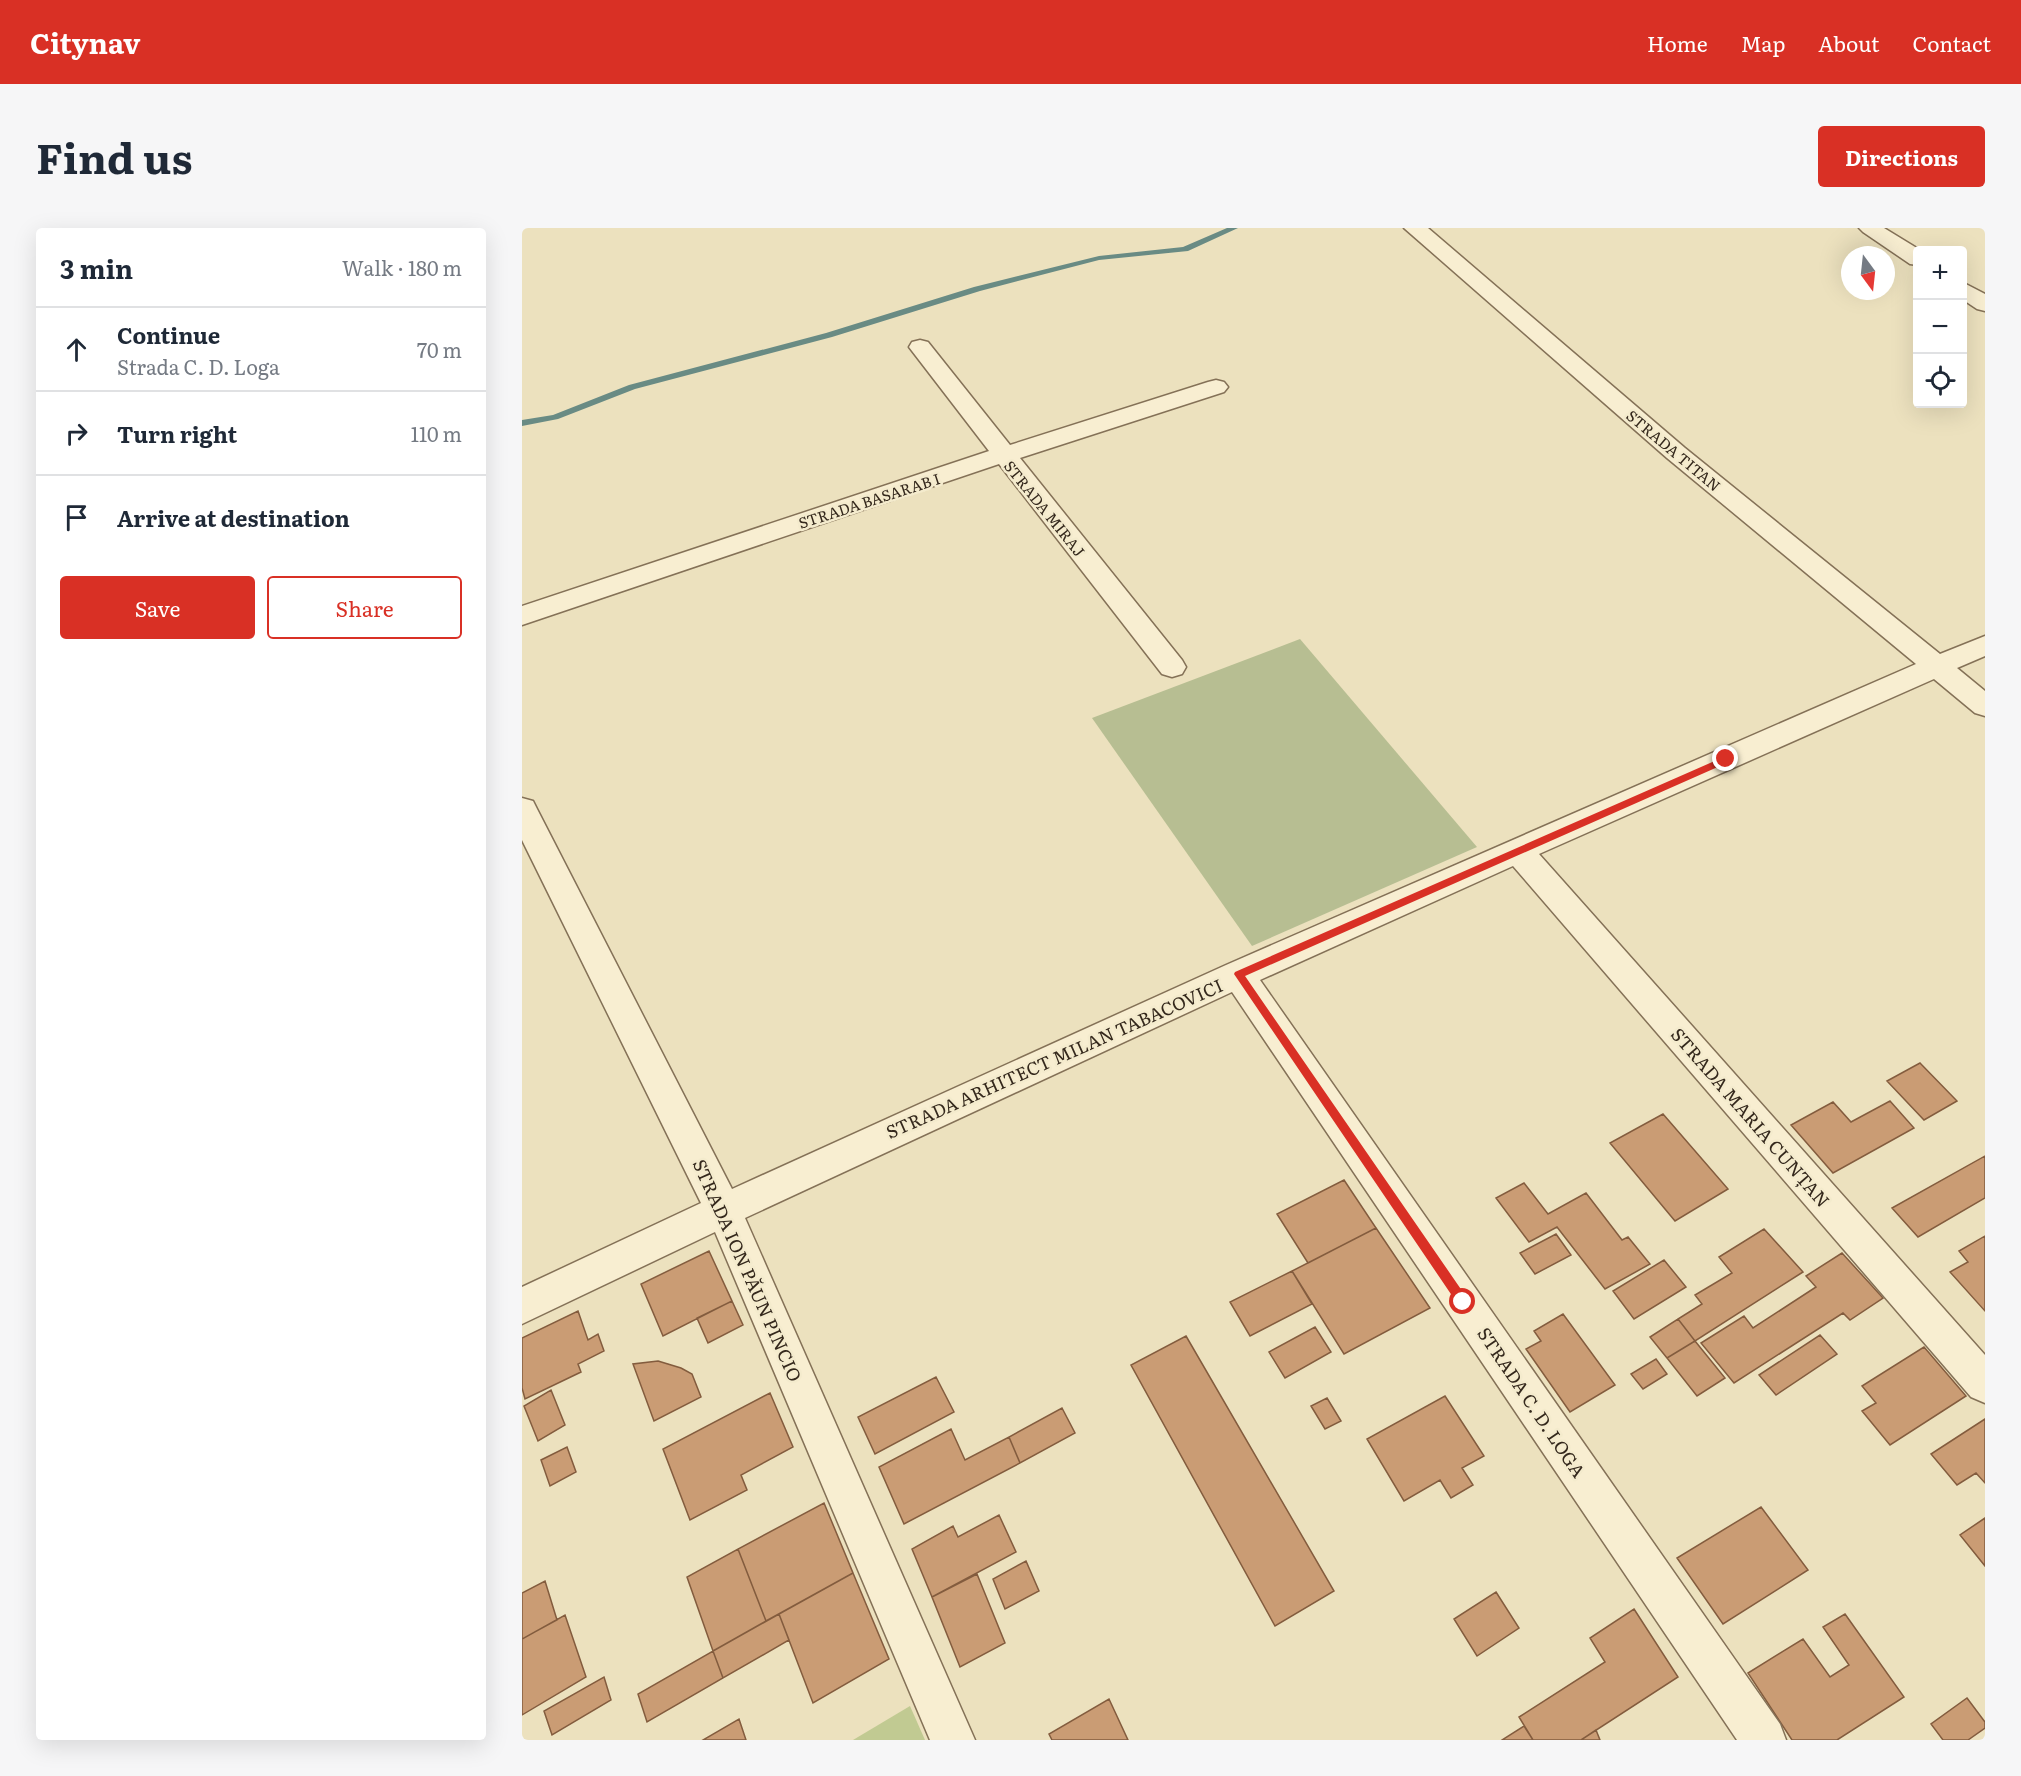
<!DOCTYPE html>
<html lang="en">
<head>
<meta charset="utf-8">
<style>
	body { margin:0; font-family:Literata,serif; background:#f6f6f7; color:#1f2937 }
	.controls { position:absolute; right:18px; top:18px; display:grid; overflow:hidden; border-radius:6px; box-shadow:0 6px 24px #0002 }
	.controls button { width:54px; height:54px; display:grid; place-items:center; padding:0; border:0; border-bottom:2px solid #e0e1e3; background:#fff; color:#1f2937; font:30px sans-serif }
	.compass { position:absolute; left:1319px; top:18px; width:54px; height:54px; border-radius:50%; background:#fff; box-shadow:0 6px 24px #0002; rotate:165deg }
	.stop { position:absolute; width:18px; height:18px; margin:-14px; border:4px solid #d93025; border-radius:50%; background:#fff }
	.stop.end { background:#d93025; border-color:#fff; box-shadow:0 2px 6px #0008 }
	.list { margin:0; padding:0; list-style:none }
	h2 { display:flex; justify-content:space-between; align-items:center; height:78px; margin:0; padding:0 24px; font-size:26px }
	h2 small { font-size:20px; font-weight:400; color:#747a83 }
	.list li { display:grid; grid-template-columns:39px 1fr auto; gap:18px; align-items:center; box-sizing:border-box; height:84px; padding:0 24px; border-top:2px solid #e0e1e3 }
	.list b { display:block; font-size:22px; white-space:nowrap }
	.list p { margin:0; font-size:20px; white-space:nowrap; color:#747a83 }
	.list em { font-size:20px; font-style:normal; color:#747a83 }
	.actions { display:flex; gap:12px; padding:18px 24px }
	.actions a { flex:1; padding:14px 0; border:2px solid #d93025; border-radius:6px; text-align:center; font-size:21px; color:#d93025 }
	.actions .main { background:#d93025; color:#fff }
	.icon { flex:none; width:33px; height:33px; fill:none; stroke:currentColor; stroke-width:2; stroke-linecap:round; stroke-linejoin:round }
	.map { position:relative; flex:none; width:1463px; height:1512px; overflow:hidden; border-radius:6px }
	header { display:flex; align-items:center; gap:36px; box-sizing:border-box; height:84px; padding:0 30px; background:#d93025; color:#fff }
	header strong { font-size:28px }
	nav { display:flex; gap:33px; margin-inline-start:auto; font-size:21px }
	.intro { display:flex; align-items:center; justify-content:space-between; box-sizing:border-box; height:144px; padding:0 36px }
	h1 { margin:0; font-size:42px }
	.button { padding:15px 27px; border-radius:6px; background:#d93025; color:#fff; font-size:21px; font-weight:700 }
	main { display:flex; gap:36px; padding:0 36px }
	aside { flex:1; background:#fff; border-radius:6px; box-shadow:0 6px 24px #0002 }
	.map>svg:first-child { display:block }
</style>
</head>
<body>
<header>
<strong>Citynav</strong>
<nav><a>Home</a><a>Map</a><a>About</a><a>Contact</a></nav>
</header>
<div class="intro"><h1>Find us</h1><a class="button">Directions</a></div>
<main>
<aside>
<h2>3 min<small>Walk · 180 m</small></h2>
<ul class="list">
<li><svg class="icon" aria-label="ahead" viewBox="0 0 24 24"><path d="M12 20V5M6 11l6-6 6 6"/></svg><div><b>Continue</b><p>Strada C. D. Loga</p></div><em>70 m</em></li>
<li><svg class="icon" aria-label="right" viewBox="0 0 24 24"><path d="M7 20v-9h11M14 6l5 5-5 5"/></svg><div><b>Turn right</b></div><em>110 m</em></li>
<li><svg class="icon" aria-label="arrive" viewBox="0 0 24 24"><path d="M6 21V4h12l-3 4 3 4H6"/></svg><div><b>Arrive at destination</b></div></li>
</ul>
<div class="actions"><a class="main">Save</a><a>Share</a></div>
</aside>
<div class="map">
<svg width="1463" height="1512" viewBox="0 0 1463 1512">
	<rect width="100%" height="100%" fill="#ece1be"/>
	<path fill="#c1ca92" d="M 388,1478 L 403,1512 L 331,1512 Z"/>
	<path fill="#b7be92" d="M 778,411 L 955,619 L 730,718 L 570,490 Z"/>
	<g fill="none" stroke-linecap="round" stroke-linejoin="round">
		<path fill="#698b84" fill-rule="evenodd" d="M 705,0 L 716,0 L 666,23 L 577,32 L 458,63 L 310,109 L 113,161 L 36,191 L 0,198 L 0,192 L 31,187 L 107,157 L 304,105 L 452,59 L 577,28 L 661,19 Z"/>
	</g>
	<path fill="#ca9c74" stroke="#835c3e" stroke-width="1.5" d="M 1398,835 L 1435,873 L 1402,892 L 1365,853 Z
		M 1368,873 L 1392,900 L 1311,945 L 1269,897 L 1311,874 L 1329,894 Z
		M 1141,886 L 1206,961 L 1153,993 L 1088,915 Z
		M 1463,928 L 1463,970 L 1396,1009 L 1370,980 Z
		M 822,952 L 854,1000 L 786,1035 L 755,986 Z
		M 1002,955 L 1026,986 L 1064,965 L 1100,1012 L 1106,1009 L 1128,1036 L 1083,1061 L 1035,999 L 1007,1014 L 974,970 Z
		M 854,1000 L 908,1080 L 822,1126 L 770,1043 Z
		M 1242,1001 L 1281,1044 L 1173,1113 L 1156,1091 L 1180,1076 L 1173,1067 L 1210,1045 L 1197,1029 Z
		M 1034,1006 L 1049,1027 L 1013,1046 L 998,1025 Z
		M 1463,1008 L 1463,1083 L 1428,1044 L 1446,1034 L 1437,1023 Z
		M 187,1023 L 210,1073 L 141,1108 L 119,1056 Z
		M 1320,1025 L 1361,1070 L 1328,1092 L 1321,1085 L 1212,1155 L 1179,1115 L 1222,1088 L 1231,1100 L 1294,1059 L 1284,1048 Z
		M 1142,1032 L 1164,1059 L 1112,1091 L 1091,1063 Z
		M 770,1043 L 790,1076 L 728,1108 L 708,1074 Z
		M 210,1073 L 221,1097 L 186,1115 L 175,1090 Z
		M 56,1083 L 66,1112 L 76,1106 L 82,1123 L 56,1136 L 59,1144 L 3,1171 L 0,1160 L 0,1110 Z
		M 1041,1086 L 1093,1157 L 1048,1184 L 1004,1121 L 1019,1113 L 1012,1103 Z
		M 1156,1091 L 1173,1113 L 1145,1130 L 1128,1109 Z
		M 793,1099 L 809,1124 L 763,1150 L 747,1124 Z
		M 1298,1107 L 1315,1126 L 1254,1167 L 1237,1147 Z
		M 664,1108 L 812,1363 L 753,1398 L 609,1137 Z
		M 1173,1113 L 1203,1150 L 1175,1168 L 1145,1130 Z
		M 1402,1119 L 1444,1168 L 1368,1217 L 1340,1183 L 1354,1175 L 1340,1158 Z
		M 1134,1131 L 1145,1146 L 1121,1161 L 1109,1146 Z
		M 136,1133 L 159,1140 L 170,1146 L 179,1169 L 132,1193 L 111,1136 Z
		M 414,1149 L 432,1184 L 353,1226 L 336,1189 Z
		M 29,1162 L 43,1197 L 16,1213 L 2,1178 Z
		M 248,1165 L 271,1219 L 219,1247 L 225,1262 L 168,1292 L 141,1221 Z
		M 923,1168 L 962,1228 L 940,1240 L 951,1257 L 929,1270 L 918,1252 L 882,1273 L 845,1211 Z
		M 805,1170 L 819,1193 L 803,1201 L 789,1178 Z
		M 540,1180 L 553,1205 L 498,1235 L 487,1209 Z
		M 1463,1191 L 1463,1255 L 1454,1245 L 1435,1257 L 1409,1226 Z
		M 429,1201 L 443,1232 L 487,1209 L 498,1235 L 382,1296 L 357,1239 Z
		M 45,1219 L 54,1244 L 28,1258 L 19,1232 Z
		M 302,1275 L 331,1345 L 244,1393 L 216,1321 Z
		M 1239,1279 L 1286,1342 L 1201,1396 L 1155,1330 Z
		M 477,1287 L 494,1324 L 410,1369 L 390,1321 L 431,1298 L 436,1309 Z
		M 1463,1290 L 1463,1338 L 1438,1307 Z
		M 216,1321 L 244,1393 L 191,1423 L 165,1349 Z
		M 504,1333 L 517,1363 L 483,1381 L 471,1351 Z
		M 331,1345 L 367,1431 L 291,1475 L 257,1386 Z
		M 455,1346 L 483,1415 L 438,1439 L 410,1369 Z
		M 23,1353 L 35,1392 L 0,1411 L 0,1365 Z
		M 974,1364 L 997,1400 L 955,1428 L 932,1391 Z
		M 1112,1381 L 1156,1449 L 1059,1512 L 1011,1512 L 997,1489 L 1083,1434 L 1068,1410 Z
		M 257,1386 L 267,1412 L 201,1450 L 191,1423 Z
		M 1323,1386 L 1382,1469 L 1315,1512 L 1270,1512 L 1226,1445 L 1281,1411 L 1308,1449 L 1327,1437 L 1301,1399 Z
		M 43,1387 L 64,1449 L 0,1487 L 0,1411 Z
		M 191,1423 L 201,1450 L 125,1494 L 116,1466 Z
		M 82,1449 L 89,1472 L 30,1507 L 22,1483 Z
		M 1445,1470 L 1463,1494 L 1463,1500 L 1446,1512 L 1421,1512 L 1409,1496 Z
		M 587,1471 L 606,1512 L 530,1512 L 527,1506 Z
		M 217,1491 L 224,1512 L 181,1512 Z
		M 1002,1498 L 1011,1512 L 980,1512 Z
		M 1074,1502 L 1078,1512 L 1059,1512 Z"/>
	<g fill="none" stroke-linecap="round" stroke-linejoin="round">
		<g stroke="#847157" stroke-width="3">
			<path id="minor" d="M 882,0 L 906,0 L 1163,220 L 1418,426 L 1463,408 L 1463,428 L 1435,440 L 1463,463 L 1463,488 L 1453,485 L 1412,451 L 1017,626 L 1463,1127 L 1463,1175 L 1449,1169 L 991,638 L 738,752 L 1258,1496 L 1264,1512 L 1215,1512 L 710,764 L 223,990 L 453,1512 L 408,1512 L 193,1004 L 0,1096 L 0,1059 L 179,975 L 0,612 L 0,570 L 11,573 L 15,581 L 210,961 L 704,737 L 1394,436 L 1145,230 Z
				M 1337,0 L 1362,0 L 1398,22 L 1396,22 L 1396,37 L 1388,36 L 1341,4 Z
				M 1440,54 L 1463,66 L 1463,83 L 1455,81 L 1440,71 Z
				M 398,112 L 406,114 L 488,217 L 686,154 L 694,152 L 702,154 L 706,159 L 702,164 L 498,230 L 660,432 L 664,439 L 660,446 L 650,449 L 640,446 L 477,236 L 0,397 L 0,378 L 467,223 L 387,119 L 390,114 Z"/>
		</g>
		<use href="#minor" fill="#f8eed1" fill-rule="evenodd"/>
	</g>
	<path fill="#d93025" d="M 1204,528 L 1207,529 L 1207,534 L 723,748 L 945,1070 L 945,1078 L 937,1078 L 712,746 L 713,744 Z"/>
	<g text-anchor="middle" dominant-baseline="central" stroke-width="5" stroke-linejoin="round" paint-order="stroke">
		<g font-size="15" fill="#34281c" stroke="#f4ebcd">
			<text transform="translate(1152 222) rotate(40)">STRADA TITAN</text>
			<text transform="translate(347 272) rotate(-18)">STRADA BASARAB I</text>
			<text transform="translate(523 280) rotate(51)">STRADA MIRAJ</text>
		</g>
		<g font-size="18" fill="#34281c" stroke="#f4ebcd">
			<text transform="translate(532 830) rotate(-24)">STRADA ARHITECT MILAN TABACOVICI</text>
			<text transform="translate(1229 889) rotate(49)">STRADA MARIA CUNȚAN</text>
			<text transform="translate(226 1042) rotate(66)">STRADA ION PĂUN PINCIO</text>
			<text transform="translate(1010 1174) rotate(56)">STRADA C. D. LOGA</text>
		</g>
	</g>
</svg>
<div class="controls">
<button>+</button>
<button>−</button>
<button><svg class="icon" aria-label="locate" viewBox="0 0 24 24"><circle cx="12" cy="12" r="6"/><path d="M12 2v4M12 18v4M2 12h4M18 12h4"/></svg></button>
</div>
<svg class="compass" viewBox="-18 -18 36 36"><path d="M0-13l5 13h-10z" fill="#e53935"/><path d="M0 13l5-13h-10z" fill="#747a83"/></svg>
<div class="stop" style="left:941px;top:1074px"></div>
<div class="stop end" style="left:1204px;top:531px"></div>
</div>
</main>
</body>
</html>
